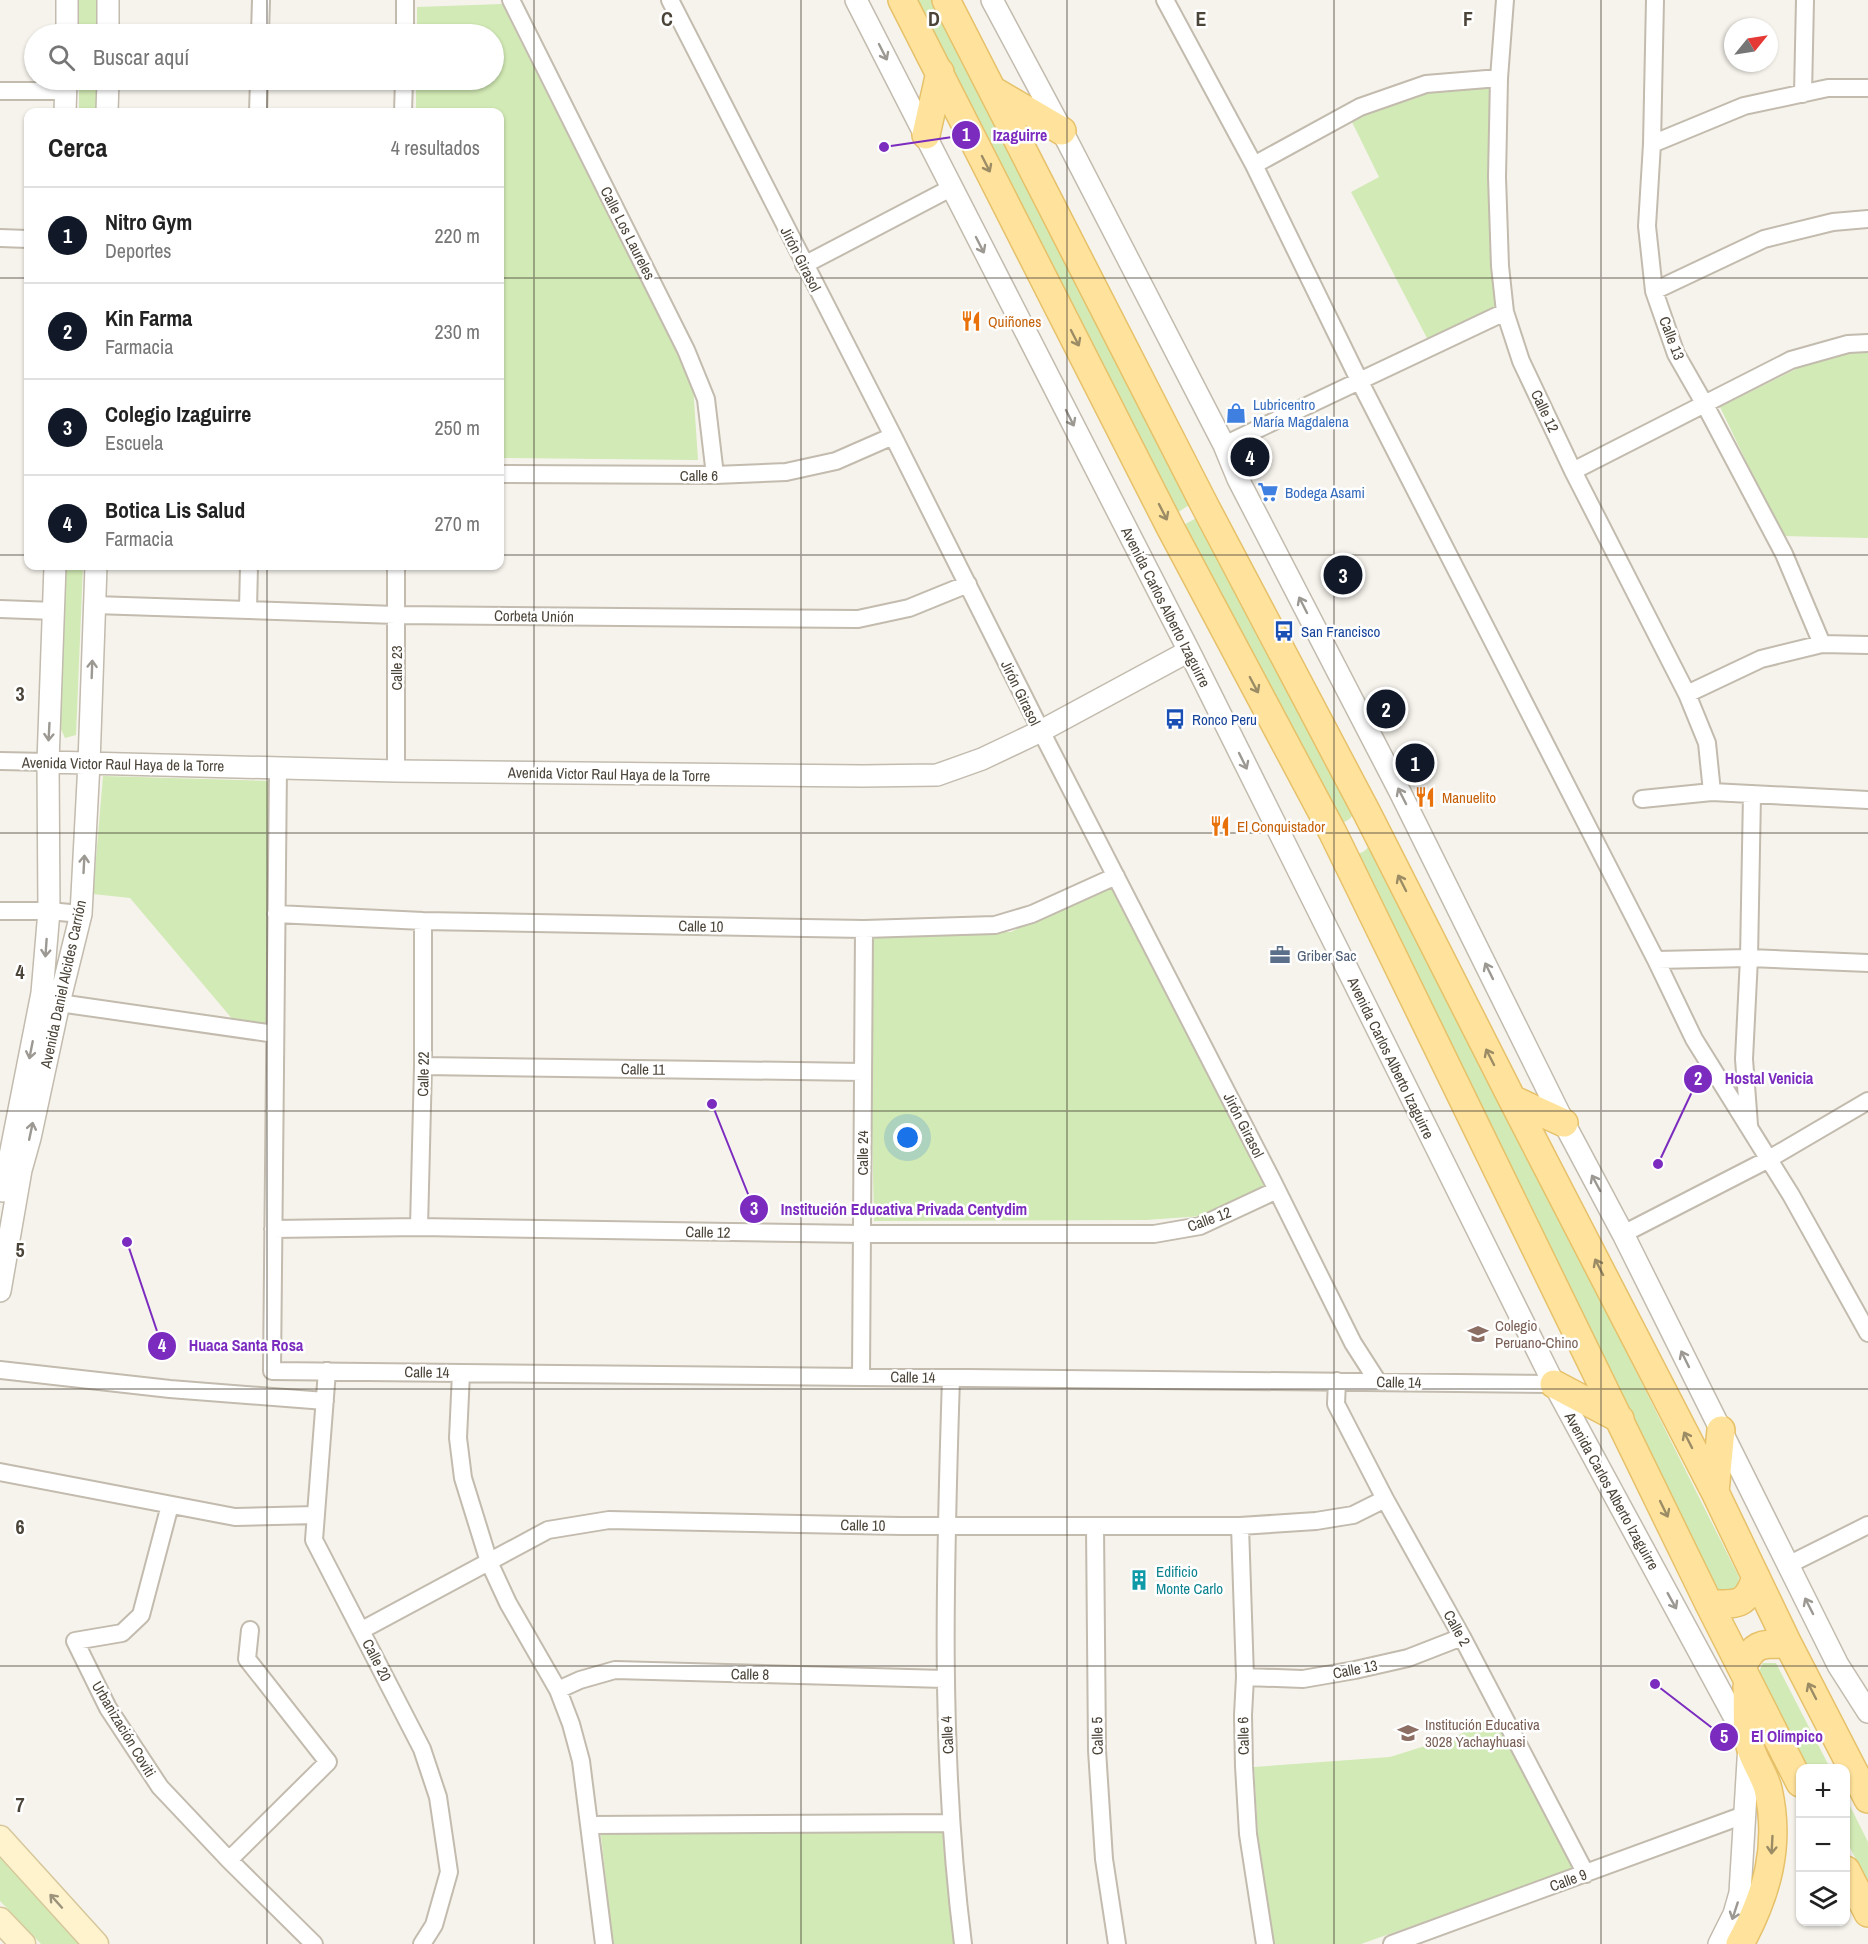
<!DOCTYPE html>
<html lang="es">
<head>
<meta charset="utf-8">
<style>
	body { margin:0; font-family:"Archivo Narrow",sans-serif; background:#f2f2f2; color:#222 }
	.controls { position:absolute; right:18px; bottom:18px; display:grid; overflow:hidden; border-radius:12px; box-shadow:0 2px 4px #0004 }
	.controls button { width:54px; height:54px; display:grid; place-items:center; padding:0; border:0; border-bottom:2px solid #e0e0e0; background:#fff; color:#222; font:30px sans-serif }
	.compass { position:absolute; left:1724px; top:18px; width:54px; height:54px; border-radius:50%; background:#fff; box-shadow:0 2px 4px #0004; rotate:60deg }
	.you { position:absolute; left:908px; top:1138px; width:21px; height:21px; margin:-15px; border:4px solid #fff; border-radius:50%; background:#1a73e8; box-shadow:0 0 0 9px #1a73e833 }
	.badge { display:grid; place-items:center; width:39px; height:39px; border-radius:50%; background:#111827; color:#fff; font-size:20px; font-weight:700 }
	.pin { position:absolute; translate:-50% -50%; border:3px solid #fff; box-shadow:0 2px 6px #0006 }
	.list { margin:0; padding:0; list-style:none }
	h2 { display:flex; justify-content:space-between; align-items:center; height:78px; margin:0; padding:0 24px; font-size:26px }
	h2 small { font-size:20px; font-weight:400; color:#767676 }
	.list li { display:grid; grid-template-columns:39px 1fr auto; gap:18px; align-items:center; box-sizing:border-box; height:96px; padding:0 24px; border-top:2px solid #e0e0e0 }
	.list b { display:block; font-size:22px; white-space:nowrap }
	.list p { margin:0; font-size:20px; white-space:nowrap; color:#767676 }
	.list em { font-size:20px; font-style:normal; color:#767676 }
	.icon { flex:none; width:33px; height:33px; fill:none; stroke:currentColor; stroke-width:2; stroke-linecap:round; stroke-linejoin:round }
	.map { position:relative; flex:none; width:1868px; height:1944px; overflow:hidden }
	.search { position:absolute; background:#fff; box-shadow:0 2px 4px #0004; left:24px; top:24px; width:480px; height:66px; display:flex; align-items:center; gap:15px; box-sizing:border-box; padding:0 21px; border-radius:33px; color:#767676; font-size:22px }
	.panel { position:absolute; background:#fff; box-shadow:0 2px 4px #0004; left:24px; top:108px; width:480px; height:462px; border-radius:12px }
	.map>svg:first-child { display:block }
</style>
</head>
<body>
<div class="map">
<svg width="1868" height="1944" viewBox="0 0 1868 1944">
	<rect width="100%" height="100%" fill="#f6f3ec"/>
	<path fill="#d2eab5" d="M 78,0 L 96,0 L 96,34 L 79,34 Z
		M 913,0 L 934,0 L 1192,503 L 1174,515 Z
		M 502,4 L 693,385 L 698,460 L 500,458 L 500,112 L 416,112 L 416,80 L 494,80 L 494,34 L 417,34 L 417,7 Z
		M 79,80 L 96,80 L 96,112 L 79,112 Z
		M 1492,85 L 1490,213 L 1498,309 L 1428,340 L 1351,192 L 1379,177 L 1351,120 L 1411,95 Z
		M 1861,349 L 1868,349 L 1868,538 L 1782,536 L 1720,407 L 1802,366 Z
		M 1200,516 L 1355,810 C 1352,818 1349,820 1342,823 L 1180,527 Z
		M 66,566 L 83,566 L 76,735 L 65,738 L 60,727 Z
		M 103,776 L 270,781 L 266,1034 L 245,1034 L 130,898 L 93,894 Z
		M 1371,843 L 1739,1577 L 1738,1584 C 1731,1590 1728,1593 1718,1590 L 1352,855 C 1362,854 1366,851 1371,843 Z
		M 1104,885 L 1117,891 L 1171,1001 L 1265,1185 L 1202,1216 L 1146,1220 L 874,1221 L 868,934 L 1011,932 Z
		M 1763,1663 L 1776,1663 L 1830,1768 L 1807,1768 L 1757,1675 Z
		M 1494,1717 L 1574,1869 L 1361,1944 L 1273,1944 L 1258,1838 L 1254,1767 L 1390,1757 L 1457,1736 Z
		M 1846,1798 L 1868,1842 L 1868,1883 L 1846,1840 Z
		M 600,1827 L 945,1831 L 958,1944 L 613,1944 Z
		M 0,1855 L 82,1944 L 41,1944 L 0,1901 Z"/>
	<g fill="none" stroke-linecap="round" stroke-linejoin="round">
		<g stroke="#c2bbae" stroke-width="20">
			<path id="minor" d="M 511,0 L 686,350 L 706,399 L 715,475
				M 670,0 L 893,436 L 1041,731 L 1272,1180 L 1353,1343 L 1378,1382
				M 1165,0 L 1254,165 L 1360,382 L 1656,960 L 1694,1039 L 1791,1195 L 1868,1333
				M 1505,0 L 1499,78 L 1497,177 L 1500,266 L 1505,312 L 1521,361 L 1573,471 L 1687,694 L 1707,743 L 1712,792
				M 1655,0 L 1652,144 L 1647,226 L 1654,291 L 1676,354 L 1704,403 L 1784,554 L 1822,644
				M 260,34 L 261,0
				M 405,34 L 405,0
				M 0,91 L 66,91
				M 1803,94 L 1805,0
				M 258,112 L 259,80
				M 403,112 L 404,80
				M 1652,144 L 1744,106 L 1828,88 L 1868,88
				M 1254,165 L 1360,107 L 1426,84 L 1499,78
				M 0,238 L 28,239
				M 804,265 L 951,188
				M 1654,291 L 1764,239 L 1833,222 L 1868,219
				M 1224,445 L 1505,312
				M 1573,471 L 1791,360 L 1848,344 L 1868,343
				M 500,474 L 715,475 L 786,472 L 836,461 L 893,436
				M 94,605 L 396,615 L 858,619 L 909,608 L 968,584
				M 0,609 L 55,611
				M 248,609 L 249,566
				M 1687,694 L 1761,659 L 1822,644 L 1868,645
				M 0,761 L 48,762
				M 278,767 L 272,1371 L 1554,1384
				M 396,771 L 396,566
				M 1642,799 L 1712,792 L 1868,800
				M 0,911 L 49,911 L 81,914
				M 276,914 L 423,921 L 864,929 L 995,925 L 1032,914 L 1116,876
				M 1656,960 L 1749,958 L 1868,963
				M 59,1003 L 275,1034
				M 423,1066 L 863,1072
				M 1749,1125 L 1744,1059 L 1749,958 L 1752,794
				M 419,1227 L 423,1066 L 423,921
				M 273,1229 L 419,1227 L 862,1234 L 1154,1234 L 1200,1226 L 1277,1190
				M 1623,1234 L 1769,1159 L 1868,1101
				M 0,1370 L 170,1389 L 325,1401
				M 327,1371 L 314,1540 L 422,1749 L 438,1797 L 449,1872 L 434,1925 L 422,1944
				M 461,1373 L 458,1438 L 463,1478 L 489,1562 L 508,1603 L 558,1690 L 571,1724 L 581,1761 L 604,1944
				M 861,1377 L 864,929
				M 951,1378 C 945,1566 939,1756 963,1944
				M 1337,1381 L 1336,1404 L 1385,1499 L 1462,1637 L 1586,1874
				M 0,1472 L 235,1517 L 316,1515
				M 170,1505 L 141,1615 L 122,1633 L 75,1641 L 108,1708 L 160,1787 L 229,1860 L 314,1944
				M 1095,1526 L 1097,1750 L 1104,1859 L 1117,1944
				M 1240,1526 L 1245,1677 L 1243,1715 L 1244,1766 L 1248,1834 L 1265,1944
				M 1788,1565 L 1868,1525
				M 362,1630 L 548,1530 L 609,1520 L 901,1526 L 1240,1526 L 1316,1521 L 1353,1515 L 1385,1499
				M 1245,1677 L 1303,1679 L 1355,1670 L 1408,1658 L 1462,1637
				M 558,1690 L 580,1680 L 615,1670 L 945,1679
				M 590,1825 L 951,1823
				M 229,1860 L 328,1762 L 247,1659 L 250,1630
				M 1392,1944 L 1744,1815"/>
		</g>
		<g stroke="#c2bbae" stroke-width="24">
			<path id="tertiary" d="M 856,0 L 1189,651 L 1554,1384 L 1749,1744 L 1740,1893 L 1734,1914 L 1719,1944
				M 992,0 L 1062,131 L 1224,445 L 1238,479 L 1400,792 L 1564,1123 L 1623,1234 L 1838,1665 L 1868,1712
				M 67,34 L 67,0
				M 108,34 L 108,0
				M 65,112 L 66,80
				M 107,112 L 108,80
				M 48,762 L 396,771 L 863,776 L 937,775 L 982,759 L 1041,731 L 1189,651
				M 3,1191 L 42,993 L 49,911 L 48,762 L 55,566
				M 0,1291 L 21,1170 L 30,1138 L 59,1003 L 81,914 L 89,763 L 96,566"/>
		</g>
		<g stroke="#d6c79b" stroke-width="27">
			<path id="secondary" d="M 0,1838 L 96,1944
				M 0,1920 L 23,1944"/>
		</g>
		<g stroke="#e6c16a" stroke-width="30">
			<path id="primary" d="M 902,0 L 1170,527 L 1333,833 L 1709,1604 L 1800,1783
				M 946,0 L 1205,506 L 1367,813 L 1512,1099 L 1715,1492 L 1788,1644 L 1868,1799
				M 994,91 L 1062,131
				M 926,135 L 940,72
				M 1512,1099 L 1564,1123
				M 1554,1384 L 1620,1419
				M 1715,1492 L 1721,1430
				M 1709,1604 C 1737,1604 1746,1607 1756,1577
				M 1742,1667 C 1755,1642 1761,1644 1788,1644
				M 1846,1870 L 1868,1913
				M 1740,1944 C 1767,1894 1781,1846 1768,1789 C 1764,1773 1752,1759 1749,1742 C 1746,1725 1748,1705 1747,1687"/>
		</g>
		<use href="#minor" stroke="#fff" stroke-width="16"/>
		<use href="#tertiary" stroke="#fff" stroke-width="21"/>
		<use href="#secondary" stroke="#fff3cd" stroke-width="24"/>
		<use href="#primary" stroke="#ffe39c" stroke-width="27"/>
	</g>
	<defs><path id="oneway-shaft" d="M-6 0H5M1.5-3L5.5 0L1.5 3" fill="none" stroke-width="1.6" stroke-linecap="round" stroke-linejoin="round" transform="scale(1.5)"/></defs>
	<g stroke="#9c9892">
		<use href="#oneway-shaft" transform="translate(883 52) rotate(63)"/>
		<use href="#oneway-shaft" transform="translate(980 245) rotate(63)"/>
		<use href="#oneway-shaft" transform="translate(1070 418) rotate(63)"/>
		<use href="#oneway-shaft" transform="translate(1303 605) rotate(-117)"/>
		<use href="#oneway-shaft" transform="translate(92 669) rotate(-88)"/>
		<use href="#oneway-shaft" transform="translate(49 732) rotate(93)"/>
		<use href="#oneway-shaft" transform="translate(1243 761) rotate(64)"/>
		<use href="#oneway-shaft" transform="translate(1402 796) rotate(-117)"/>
		<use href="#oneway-shaft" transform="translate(84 864) rotate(-87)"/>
		<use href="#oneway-shaft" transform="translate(46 948) rotate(94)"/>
		<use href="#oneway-shaft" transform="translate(1489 971) rotate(-116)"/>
		<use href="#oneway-shaft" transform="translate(31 1050) rotate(101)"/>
		<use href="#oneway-shaft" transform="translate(31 1131) rotate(-78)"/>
		<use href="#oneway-shaft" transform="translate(1596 1183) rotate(-118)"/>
		<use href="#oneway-shaft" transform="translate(1685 1359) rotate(-116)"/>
		<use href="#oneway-shaft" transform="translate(1672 1601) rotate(61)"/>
		<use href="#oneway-shaft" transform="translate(1809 1606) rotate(-117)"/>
		<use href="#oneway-shaft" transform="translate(1735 1911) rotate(108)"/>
	</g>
	<g stroke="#9c8c66">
		<use href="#oneway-shaft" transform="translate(986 164) rotate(63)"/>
		<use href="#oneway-shaft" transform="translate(1075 338) rotate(63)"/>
		<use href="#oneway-shaft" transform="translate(1163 512) rotate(63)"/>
		<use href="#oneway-shaft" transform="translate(1254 685) rotate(62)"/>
		<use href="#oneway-shaft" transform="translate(1402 883) rotate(-117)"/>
		<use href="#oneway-shaft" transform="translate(1490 1057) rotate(-117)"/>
		<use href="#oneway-shaft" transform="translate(1599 1267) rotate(-117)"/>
		<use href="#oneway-shaft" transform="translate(1688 1440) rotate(-117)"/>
		<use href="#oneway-shaft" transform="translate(1664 1509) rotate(64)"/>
		<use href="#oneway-shaft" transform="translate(1812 1691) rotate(-117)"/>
		<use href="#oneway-shaft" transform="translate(1772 1845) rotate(93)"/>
	</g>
	<use stroke="#9c937c" href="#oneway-shaft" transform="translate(56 1901) rotate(-132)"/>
	<path fill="none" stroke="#4b4439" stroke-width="1.5" stroke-opacity="0.55" d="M 267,0 L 267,34M 534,0 L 534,1944M 801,0 L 801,1944M 1067,0 L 1067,1944M 1334,0 L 1334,1944M 1601,0 L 1601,1944M 267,80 L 267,112M 0,278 L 28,278M 500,278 L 1868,278M 0,555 L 28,555M 500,555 L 1868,555M 267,566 L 267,1944M 0,833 L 1868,833M 0,1111 L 1868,1111M 0,1389 L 1868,1389M 0,1666 L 1868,1666"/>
	<defs>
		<g id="restaurant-bare" transform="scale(1.62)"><path d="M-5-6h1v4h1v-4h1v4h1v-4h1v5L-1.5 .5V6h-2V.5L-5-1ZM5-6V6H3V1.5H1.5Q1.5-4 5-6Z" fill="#e8710a" stroke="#fff" stroke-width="2.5" paint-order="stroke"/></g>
		<g id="shop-bare" transform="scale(1.62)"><path d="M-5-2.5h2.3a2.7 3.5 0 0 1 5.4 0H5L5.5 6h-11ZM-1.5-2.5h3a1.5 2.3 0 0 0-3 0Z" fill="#3f7fe0" stroke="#fff" stroke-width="2.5" paint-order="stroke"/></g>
		<g id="supermarket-bare" transform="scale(1.62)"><path d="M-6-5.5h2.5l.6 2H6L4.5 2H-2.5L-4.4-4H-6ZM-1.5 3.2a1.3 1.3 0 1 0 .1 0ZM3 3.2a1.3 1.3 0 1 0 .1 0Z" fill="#3f7fe0" stroke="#fff" stroke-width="2.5" paint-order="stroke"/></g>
		<g id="bus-bare" transform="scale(1.62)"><path d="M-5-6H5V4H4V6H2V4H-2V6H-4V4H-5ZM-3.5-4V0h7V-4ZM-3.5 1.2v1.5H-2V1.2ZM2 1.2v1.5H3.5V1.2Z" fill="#1a4fb4" stroke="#fff" stroke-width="2.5" paint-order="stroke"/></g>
		<g id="office-bare" transform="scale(1.62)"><path d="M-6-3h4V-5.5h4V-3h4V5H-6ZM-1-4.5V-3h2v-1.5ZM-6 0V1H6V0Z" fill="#5c6f8a" stroke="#fff" stroke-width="2.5" paint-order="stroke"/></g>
		<g id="school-bare" transform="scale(1.62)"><path d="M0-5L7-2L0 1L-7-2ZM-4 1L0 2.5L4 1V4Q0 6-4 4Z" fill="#8d6e63" stroke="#fff" stroke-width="2.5" paint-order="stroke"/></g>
		<g id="building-bare" transform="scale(1.62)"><path d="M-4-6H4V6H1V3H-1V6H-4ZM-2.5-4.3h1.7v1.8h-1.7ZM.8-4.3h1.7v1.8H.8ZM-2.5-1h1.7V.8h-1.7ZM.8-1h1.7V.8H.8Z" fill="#0f9aa8" stroke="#fff" stroke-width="2.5" paint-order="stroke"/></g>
	</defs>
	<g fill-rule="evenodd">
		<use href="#restaurant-bare" x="971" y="321"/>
		<use href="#shop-bare" x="1236" y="413"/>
		<use href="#supermarket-bare" x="1268" y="492"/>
		<use href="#bus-bare" x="1284" y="631"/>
		<use href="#bus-bare" x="1175" y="719"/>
		<use href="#restaurant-bare" x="1425" y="797"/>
		<use href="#restaurant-bare" x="1220" y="826"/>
		<use href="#office-bare" x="1280" y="955"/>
		<use href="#school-bare" x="1478" y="1334"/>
		<use href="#building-bare" x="1139" y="1580"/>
		<use href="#school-bare" x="1408" y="1733"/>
	</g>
	<g text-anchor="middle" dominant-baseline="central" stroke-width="5" stroke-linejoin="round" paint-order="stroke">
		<g font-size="15" fill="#4b4439" stroke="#fff">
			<text transform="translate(628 233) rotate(63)">Calle Los Laureles</text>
			<text transform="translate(801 259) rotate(63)">Jirón Girasol</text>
			<text transform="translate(1672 338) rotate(69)">Calle 13</text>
			<text transform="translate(1545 411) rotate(65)">Calle 12</text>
			<text x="699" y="475">Calle 6</text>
			<text transform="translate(1166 607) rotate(63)">Avenida Carlos Alberto Izaguirre</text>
			<text transform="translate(534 616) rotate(1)">Corbeta Unión</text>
			<text transform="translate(396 668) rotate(-90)">Calle 23</text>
			<text transform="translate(1021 693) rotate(64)">Jirón Girasol</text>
			<text transform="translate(123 764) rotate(1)">Avenida Victor Raul Haya de la Torre</text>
			<text transform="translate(609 774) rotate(1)">Avenida Victor Raul Haya de la Torre</text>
			<text transform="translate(701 926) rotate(1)">Calle 10</text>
			<text transform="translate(63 984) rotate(-78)">Avenida Daniel Alcides Carrión</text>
			<text transform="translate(1391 1058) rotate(64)">Avenida Carlos Alberto Izaguirre</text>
			<text transform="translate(643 1069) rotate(1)">Calle 11</text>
			<text transform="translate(423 1074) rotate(-89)">Calle 22</text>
			<text transform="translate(1244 1125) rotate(63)">Jirón Girasol</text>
			<text transform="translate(862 1153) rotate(-90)">Calle 24</text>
			<text transform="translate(1209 1219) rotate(-20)">Calle 12</text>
			<text transform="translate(708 1232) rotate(1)">Calle 12</text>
			<text transform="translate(427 1372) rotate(1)">Calle 14</text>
			<text transform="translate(913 1377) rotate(1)">Calle 14</text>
			<text transform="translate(1399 1382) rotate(1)">Calle 14</text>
			<text transform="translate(1612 1491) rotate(61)">Avenida Carlos Alberto Izaguirre</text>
			<text transform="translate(863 1525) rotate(1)">Calle 10</text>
			<text transform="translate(1457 1628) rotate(61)">Calle 2</text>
			<text transform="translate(377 1660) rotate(63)">Calle 20</text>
			<text transform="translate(1355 1669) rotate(-11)">Calle 13</text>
			<text transform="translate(750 1674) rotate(1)">Calle 8</text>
			<text transform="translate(124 1729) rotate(59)">Urbanización Coviti</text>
			<text transform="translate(947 1735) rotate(-93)">Calle 4</text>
			<text transform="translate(1097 1736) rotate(-91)">Calle 5</text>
			<text transform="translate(1243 1736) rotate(-91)">Calle 6</text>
			<text transform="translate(1568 1880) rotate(-20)">Calle 9</text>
		</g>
		<g font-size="15" fill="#c56008" stroke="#fff" text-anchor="start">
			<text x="988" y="321">Quiñones</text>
			<text x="1442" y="797">Manuelito</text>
			<text x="1237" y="826">El Conquistador</text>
		</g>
		<g font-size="15" fill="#366cbe" stroke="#fff" text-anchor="start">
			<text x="1253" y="404">Lubricentro<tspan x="1253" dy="17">María Magdalena</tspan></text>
			<text x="1285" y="492">Bodega Asami</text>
		</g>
		<g font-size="15" fill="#164399" stroke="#fff" text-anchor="start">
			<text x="1301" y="631">San Francisco</text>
			<text x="1192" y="719">Ronco Peru</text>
		</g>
		<g font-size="15" fill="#4e5e75" stroke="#fff" text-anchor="start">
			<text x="1297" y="955">Griber Sac</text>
		</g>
		<g font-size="15" fill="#785e54" stroke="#fff" text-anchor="start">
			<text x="1495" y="1325">Colegio<tspan x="1495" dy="17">Peruano-Chino</tspan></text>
			<text x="1425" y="1724">Institución Educativa<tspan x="1425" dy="17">3028 Yachayhuasi</tspan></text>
		</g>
		<g font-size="15" fill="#0d838f" stroke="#fff" text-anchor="start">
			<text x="1156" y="1571">Edificio<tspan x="1156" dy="17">Monte Carlo</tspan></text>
		</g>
	</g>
	<g font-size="20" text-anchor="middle" font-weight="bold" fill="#4b4439" stroke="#fff" stroke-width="5" stroke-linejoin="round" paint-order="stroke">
		<text x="667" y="26">C</text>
		<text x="934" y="26">D</text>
		<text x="1201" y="26">E</text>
		<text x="1468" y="26">F</text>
		<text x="20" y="701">3</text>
		<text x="20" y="979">4</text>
		<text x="20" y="1257">5</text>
		<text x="20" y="1534">6</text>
		<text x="20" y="1812">7</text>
	</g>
	<path fill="none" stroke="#7b2cbf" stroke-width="2" d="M884 147L966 135M1658 1164L1698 1079M712 1104L754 1209M127 1242L162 1346M1655 1684L1724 1737"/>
	<g fill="#7b2cbf" stroke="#fff" stroke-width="2">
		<circle cx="884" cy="147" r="6"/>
		<circle cx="1658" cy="1164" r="6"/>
		<circle cx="712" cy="1104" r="6"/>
		<circle cx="127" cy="1242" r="6"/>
		<circle cx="1655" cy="1684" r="6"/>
		<circle cx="966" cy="135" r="15"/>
		<circle cx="1698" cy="1079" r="15"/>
		<circle cx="754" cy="1209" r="15"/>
		<circle cx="162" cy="1346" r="15"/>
		<circle cx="1724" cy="1737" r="15"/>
	</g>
	<g font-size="18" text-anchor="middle" font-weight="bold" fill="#fff">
		<text x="966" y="141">1</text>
		<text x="1698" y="1085">2</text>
		<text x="754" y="1215">3</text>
		<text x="162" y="1352">4</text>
		<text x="1724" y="1743">5</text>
	</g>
	<g font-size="16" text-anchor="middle" font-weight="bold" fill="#7b2cbf" stroke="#fff" stroke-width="5" stroke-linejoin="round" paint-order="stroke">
		<text x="1020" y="141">Izaguirre</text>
		<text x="1769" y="1084">Hostal Venicia</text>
		<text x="904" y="1215">Institución Educativa Privada Centydim</text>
		<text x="246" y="1351">Huaca Santa Rosa</text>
		<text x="1787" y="1742">El Olímpico</text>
	</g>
</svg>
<div class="controls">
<button>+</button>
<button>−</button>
<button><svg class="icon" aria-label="layers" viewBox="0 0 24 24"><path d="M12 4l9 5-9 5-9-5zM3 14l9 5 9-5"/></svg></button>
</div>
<svg class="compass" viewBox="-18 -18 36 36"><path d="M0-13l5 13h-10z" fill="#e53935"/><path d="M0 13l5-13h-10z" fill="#767676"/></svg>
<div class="you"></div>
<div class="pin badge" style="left:1415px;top:763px">1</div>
<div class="pin badge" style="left:1386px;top:709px">2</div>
<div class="pin badge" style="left:1343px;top:575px">3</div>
<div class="pin badge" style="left:1250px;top:457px">4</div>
<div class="search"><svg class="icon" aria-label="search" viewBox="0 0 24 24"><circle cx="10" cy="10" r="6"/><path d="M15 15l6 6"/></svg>Buscar aquí</div>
<section class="panel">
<h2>Cerca<small>4 resultados</small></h2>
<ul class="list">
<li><span class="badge">1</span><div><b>Nitro Gym</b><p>Deportes</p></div><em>220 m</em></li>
<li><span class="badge">2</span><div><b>Kin Farma</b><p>Farmacia</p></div><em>230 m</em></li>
<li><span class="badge">3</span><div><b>Colegio Izaguirre</b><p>Escuela</p></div><em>250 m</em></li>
<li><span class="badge">4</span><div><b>Botica Lis Salud</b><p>Farmacia</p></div><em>270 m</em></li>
</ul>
</section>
</div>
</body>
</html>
